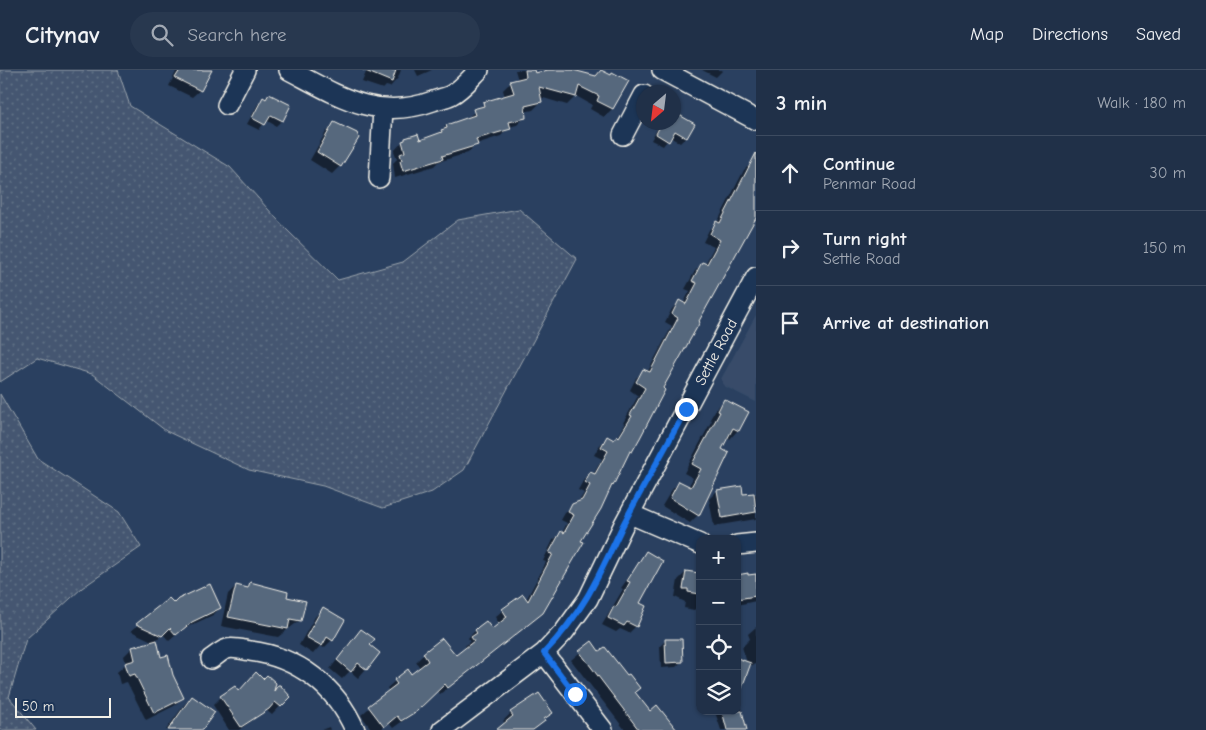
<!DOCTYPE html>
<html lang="en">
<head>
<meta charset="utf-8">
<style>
	body { margin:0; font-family:"Comic Neue",sans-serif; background:#28384f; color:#f1f3f6 }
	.controls { position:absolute; right:15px; bottom:15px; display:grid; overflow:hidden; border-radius:10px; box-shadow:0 1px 4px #0004 }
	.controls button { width:45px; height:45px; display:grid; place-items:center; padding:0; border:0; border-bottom:1px solid #3d4b60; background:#203048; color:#f1f3f6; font:25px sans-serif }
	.compass { position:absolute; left:636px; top:15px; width:45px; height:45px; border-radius:50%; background:#203048; box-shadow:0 1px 4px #0004; rotate:208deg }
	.scale { position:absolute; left:15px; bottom:12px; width:96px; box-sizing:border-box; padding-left:5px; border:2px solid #f4f1e8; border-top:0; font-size:14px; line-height:18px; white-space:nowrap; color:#f4f1e8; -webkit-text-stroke:4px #1d3557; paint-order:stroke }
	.stop { position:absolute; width:15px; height:15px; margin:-11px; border:4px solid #1a73e8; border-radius:50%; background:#fff }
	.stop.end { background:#1a73e8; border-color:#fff; box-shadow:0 1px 5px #0008 }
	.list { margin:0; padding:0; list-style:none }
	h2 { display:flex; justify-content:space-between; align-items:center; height:65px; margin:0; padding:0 20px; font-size:21px }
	h2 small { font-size:16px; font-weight:400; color:#a2a9b4 }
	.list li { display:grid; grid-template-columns:32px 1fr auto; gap:15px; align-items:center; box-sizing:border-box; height:75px; padding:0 20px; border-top:1px solid #3d4b60 }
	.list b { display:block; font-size:19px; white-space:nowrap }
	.list p { margin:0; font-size:16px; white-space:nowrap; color:#a2a9b4 }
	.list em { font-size:16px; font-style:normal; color:#a2a9b4 }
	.icon { flex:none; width:28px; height:28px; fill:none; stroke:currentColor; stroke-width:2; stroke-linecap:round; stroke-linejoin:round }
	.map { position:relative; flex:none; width:756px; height:660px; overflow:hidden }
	header { display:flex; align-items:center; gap:30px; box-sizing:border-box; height:70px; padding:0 25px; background:#203048; border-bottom:1px solid #3d4b60 }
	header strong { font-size:24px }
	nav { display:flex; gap:28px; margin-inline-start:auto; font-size:18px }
	.search { width:350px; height:45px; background:#28384f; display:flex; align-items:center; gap:12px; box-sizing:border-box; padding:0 18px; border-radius:28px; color:#a2a9b4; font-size:19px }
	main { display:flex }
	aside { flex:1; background:#203048 }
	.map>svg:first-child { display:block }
</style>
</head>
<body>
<header>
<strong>Citynav</strong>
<div class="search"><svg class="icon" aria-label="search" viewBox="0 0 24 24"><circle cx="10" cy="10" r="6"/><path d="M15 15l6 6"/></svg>Search here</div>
<nav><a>Map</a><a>Directions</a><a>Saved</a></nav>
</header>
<main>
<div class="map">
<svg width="756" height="660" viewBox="0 0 756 660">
	<defs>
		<pattern id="grass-dots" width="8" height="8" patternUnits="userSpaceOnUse" patternTransform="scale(1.25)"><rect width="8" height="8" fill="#445771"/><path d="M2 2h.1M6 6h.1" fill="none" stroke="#607085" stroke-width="1.8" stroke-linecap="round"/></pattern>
	</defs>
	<rect width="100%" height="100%" fill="#2a4060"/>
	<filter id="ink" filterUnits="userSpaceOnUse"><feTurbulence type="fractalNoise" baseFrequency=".02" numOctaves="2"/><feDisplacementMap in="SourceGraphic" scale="10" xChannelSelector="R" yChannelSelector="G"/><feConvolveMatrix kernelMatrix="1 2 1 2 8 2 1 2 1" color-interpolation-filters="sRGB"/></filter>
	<g filter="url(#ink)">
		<path fill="#374c69" d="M 756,245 L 756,332 L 724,316 L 721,309 Z"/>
		<path fill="url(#grass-dots)" stroke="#9ca4ac" d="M 0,0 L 118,0 L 130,36 L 230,97 L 286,159 L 338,210 L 403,192 L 458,150 L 519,139 L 577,189 L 464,400 L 432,422 L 383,438 L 323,416 L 249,400 L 166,361 L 92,304 L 37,288 L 0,312 Z
			M 0,324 L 38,389 L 119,442 L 141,477 L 82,518 L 26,569 L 9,627 L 36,660 L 0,660 Z"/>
		<path fill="#0007" d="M 177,0 L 210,0 L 200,20 L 192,27 L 169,16 Z
			M 367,0 L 401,0 L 398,8 L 390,17 L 386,16 L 383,19 L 362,12 Z
			M 415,0 L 432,0 L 418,6 Z
			M 515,0 L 533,0 L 534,5 L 549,0 L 575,0 L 594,7 L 600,1 L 610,6 L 613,3 L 627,11 L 612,39 L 604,47 L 590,39 L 592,35 L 576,26 L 567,35 L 540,27 L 541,32 L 533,40 L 524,42 L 525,47 L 517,55 L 509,57 L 501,66 L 476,74 L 468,83 L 438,92 L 434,96 L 395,108 L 393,93 L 397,89 L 394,81 L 405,69 L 419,71 L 438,64 L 446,56 L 466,49 L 484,34 L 505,27 L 503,20 L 511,12 L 518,10 Z
			M 702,0 L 723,0 L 716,7 Z
			M 269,25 L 282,50 L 276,56 L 266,50 L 259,60 L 247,54 L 258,34 Z
			M 674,43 L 693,54 L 686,67 L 680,73 L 670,67 L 663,76 L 651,70 L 661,52 L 674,52 Z
			M 335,54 L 340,96 L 332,104 L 310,90 L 326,62 Z
			M 752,93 L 756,95 L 756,144 L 612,415 L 534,550 L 440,624 L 437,621 L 422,637 L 393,658 L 389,653 L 380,660 L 372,660 L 361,645 L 389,621 L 387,618 L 395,611 L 411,606 L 421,599 L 416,592 L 424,584 L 456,587 L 466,579 L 465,576 L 470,571 L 468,568 L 476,560 L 492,561 L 499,554 L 495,547 L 503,540 L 526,530 L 546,492 L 543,491 L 553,470 L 562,463 L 567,453 L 561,450 L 565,443 L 578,433 L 584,423 L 578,420 L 583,411 L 590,403 L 593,405 L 602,389 L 594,385 L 599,376 L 607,368 L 613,371 L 618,367 L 625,354 L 623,353 L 638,326 L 630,320 L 636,308 L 644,301 L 647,303 L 672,256 L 665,252 L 672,239 L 680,231 L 683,234 L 690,221 L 685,219 L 695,201 L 703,193 L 705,194 L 714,177 L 703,172 L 709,160 L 717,153 L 744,100 Z
			M 724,331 L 738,360 L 730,369 L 727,367 L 721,380 L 708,422 L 711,422 L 698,445 L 690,453 L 662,436 L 671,421 L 679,412 L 688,417 L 693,408 L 684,403 L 712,350 L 710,349 L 716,339 Z
			M 717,421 L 742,426 L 756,424 L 756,449 L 714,456 L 709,429 Z
			M 646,483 L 638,534 L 644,537 L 636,556 L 629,563 L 620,559 L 616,562 L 602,555 L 623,519 L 621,518 Z
			M 686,502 L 700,505 L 700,534 L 694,540 L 684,538 L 685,532 L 675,527 L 678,510 Z
			M 756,504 L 756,531 L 737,535 L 737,507 Z
			M 250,514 L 286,528 L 299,551 L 278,567 L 221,556 L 228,524 L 236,516 L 246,518 Z
			M 169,530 L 174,535 L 220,538 L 213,545 L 183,559 L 169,571 L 163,564 L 156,570 L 160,588 L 183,627 L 174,636 L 146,650 L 127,612 L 120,614 L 117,602 L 126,594 L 124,586 L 132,578 L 154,572 L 131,561 Z
			M 323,539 L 332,570 L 324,578 L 320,576 L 313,584 L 299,575 L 315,547 Z
			M 756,557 L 756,594 L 748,596 L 742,577 L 750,569 L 748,564 Z
			M 353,569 L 368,576 L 379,584 L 358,608 L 350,601 L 342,609 L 330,599 Z
			M 666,570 L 681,592 L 676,597 L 661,598 L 660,576 Z
			M 591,573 L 649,642 L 672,660 L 625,660 L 571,590 Z
			M 278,616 L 290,626 L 272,645 L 266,640 L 239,660 L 229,660 L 213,635 L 221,627 L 238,623 L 273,621 Z
			M 192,627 L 200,660 L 166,660 L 184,635 Z
			M 740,629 L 746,660 L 721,660 L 716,645 L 719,641 L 737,641 L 737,630 Z
			M 551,642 L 534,660 L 498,660 L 505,654 L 503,651 L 511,643 Z
			M 329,657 L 330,660 L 321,660 Z"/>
		<path fill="#56677d" stroke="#f4f1e8" d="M 180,0 L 212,0 L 201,21 L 175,8 Z
			M 363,0 L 396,0 L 392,12 Z
			M 525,0 L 534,0 L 535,3 L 548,0 L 573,0 L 596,6 L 601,0 L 611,5 L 612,2 L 629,11 L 613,39 L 597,31 L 599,26 L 579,16 L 576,27 L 539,17 L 542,32 L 525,36 L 526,48 L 509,52 L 511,59 L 476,69 L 478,75 L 442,86 L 443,89 L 403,101 L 400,91 L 402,90 L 400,84 L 405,82 L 402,71 L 405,70 L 405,68 L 418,64 L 420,70 L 442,62 L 441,60 L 447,58 L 446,55 L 475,45 L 473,39 L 484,36 L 483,32 L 514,23 L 510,11 L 526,7 Z
			M 269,24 L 291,35 L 283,51 L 271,45 L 265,55 L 252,48 L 263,27 L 266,29 Z
			M 674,42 L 695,54 L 687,68 L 675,61 L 669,72 L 656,64 L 661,54 L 659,52 L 674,52 Z
			M 334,52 L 357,63 L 359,68 L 341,97 L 317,82 Z
			M 756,83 L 756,148 L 699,251 L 700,252 L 663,318 L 665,320 L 640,368 L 632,382 L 630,381 L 613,416 L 612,415 L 601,439 L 581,471 L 584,472 L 543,543 L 448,618 L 445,614 L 417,641 L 401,651 L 397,646 L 384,657 L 368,636 L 397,614 L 394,610 L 408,599 L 411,604 L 428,591 L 423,583 L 442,568 L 456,585 L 474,571 L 471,567 L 477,563 L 475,560 L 478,557 L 486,551 L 492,559 L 507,547 L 502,539 L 523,524 L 528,531 L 553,484 L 549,483 L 561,461 L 564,463 L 574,445 L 568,442 L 572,434 L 582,430 L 590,415 L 585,412 L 590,402 L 595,404 L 608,381 L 601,377 L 607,366 L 614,370 L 617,365 L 619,367 L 632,346 L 630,345 L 645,318 L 636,312 L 643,299 L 650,302 L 678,248 L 672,244 L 679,230 L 686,234 L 697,213 L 692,211 L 702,192 L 707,194 L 720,170 L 710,164 L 716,151 L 720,153 Z
			M 724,329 L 749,342 L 739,361 L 733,358 L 722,379 L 729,383 L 699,446 L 670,428 L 679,411 L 691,417 L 701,399 L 692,394 L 720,342 L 718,341 Z
			M 742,416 L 743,424 L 754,423 L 756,442 L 722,448 L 717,420 Z
			M 646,481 L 663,491 L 640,533 L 646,536 L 637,557 L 627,552 L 624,556 L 608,548 L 614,536 L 616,537 L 630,512 L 627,511 Z
			M 686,501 L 699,503 L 700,524 L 688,522 L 688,519 L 683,519 Z
			M 748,503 L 748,505 L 756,504 L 756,526 L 737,529 L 737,505 Z
			M 250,512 L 288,522 L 287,527 L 306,531 L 301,551 L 290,549 L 288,559 L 228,547 L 236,515 L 248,518 Z
			M 210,514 L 221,538 L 192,552 L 176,565 L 170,558 L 162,566 L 136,554 L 169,528 L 174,533 L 178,529 Z
			M 323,537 L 345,550 L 333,571 L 327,567 L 322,576 L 306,567 Z
			M 361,559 L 375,569 L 370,575 L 380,583 L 367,600 L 358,593 L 351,602 L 337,590 Z
			M 665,569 L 682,569 L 683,592 L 666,593 Z
			M 157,570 L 161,587 L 168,585 L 173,605 L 184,628 L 154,643 L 135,604 L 129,606 L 125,593 L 135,590 L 132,577 Z
			M 592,571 L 599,581 L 605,577 L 627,605 L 629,604 L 640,618 L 635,622 L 650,641 L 657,635 L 677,660 L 639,660 L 579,581 Z
			M 737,588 L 751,593 L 739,626 L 737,626 Z
			M 256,602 L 263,609 L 267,605 L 276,613 L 274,621 L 278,615 L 280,615 L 291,627 L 281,637 L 275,632 L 269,639 L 241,657 L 220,626 L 235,616 L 239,621 Z
			M 539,623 L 553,643 L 544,649 L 545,651 L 533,660 L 496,660 L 513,646 L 510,642 Z
			M 192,626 L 215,642 L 202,660 L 168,660 Z
			M 722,641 L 742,641 L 747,660 L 727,660 Z"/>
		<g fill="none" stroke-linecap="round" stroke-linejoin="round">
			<g stroke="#f4f1e8" stroke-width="22">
				<path id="minor" d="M 289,0 C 337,25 376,52 433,31 C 438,29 445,28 451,25 C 461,20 471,8 479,0
					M 662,0 L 756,50
					M 227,35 L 245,0
					M 623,65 L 644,25
					M 379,108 L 383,39
					M 630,444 L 700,474
					M 737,475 L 756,473
					M 544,583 L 603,660
					M 211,589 C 216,586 222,580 227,579 C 233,577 244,580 250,581 C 297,587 336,616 355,660
					M 442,660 L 544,583 L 564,562 L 588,529 L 623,456 L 756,207"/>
			</g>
			<use href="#minor" stroke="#1d3557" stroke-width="19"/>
		</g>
	</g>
	<g fill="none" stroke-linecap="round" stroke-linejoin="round" filter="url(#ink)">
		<path stroke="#1a73e8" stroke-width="6" d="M 575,624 L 544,583 C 584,541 598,508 622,457 C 642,418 665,379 686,339"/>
	</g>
	<g text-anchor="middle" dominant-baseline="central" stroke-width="4" stroke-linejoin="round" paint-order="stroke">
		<g font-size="15" fill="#f4f1e8" stroke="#1d3557">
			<text transform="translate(716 282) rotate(-62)">Settle Road</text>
		</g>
	</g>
</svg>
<div class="controls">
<button>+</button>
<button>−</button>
<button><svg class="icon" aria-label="locate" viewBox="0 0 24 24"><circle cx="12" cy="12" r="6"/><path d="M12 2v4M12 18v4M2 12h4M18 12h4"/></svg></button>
<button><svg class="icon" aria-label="layers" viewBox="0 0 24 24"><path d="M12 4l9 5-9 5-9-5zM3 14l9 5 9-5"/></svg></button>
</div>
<svg class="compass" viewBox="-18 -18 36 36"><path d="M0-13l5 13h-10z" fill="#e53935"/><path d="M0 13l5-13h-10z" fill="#a2a9b4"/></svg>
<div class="scale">50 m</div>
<div class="stop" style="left:575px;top:624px"></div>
<div class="stop end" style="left:686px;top:339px"></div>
</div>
<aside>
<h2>3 min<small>Walk · 180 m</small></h2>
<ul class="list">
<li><svg class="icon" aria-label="ahead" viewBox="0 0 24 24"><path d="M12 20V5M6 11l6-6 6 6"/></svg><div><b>Continue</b><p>Penmar Road</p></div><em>30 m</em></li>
<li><svg class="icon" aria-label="right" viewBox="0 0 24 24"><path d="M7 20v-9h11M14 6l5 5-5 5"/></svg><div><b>Turn right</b><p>Settle Road</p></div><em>150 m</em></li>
<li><svg class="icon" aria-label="arrive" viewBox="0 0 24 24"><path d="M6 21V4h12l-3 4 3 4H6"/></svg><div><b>Arrive at destination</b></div></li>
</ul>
</aside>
</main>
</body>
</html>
